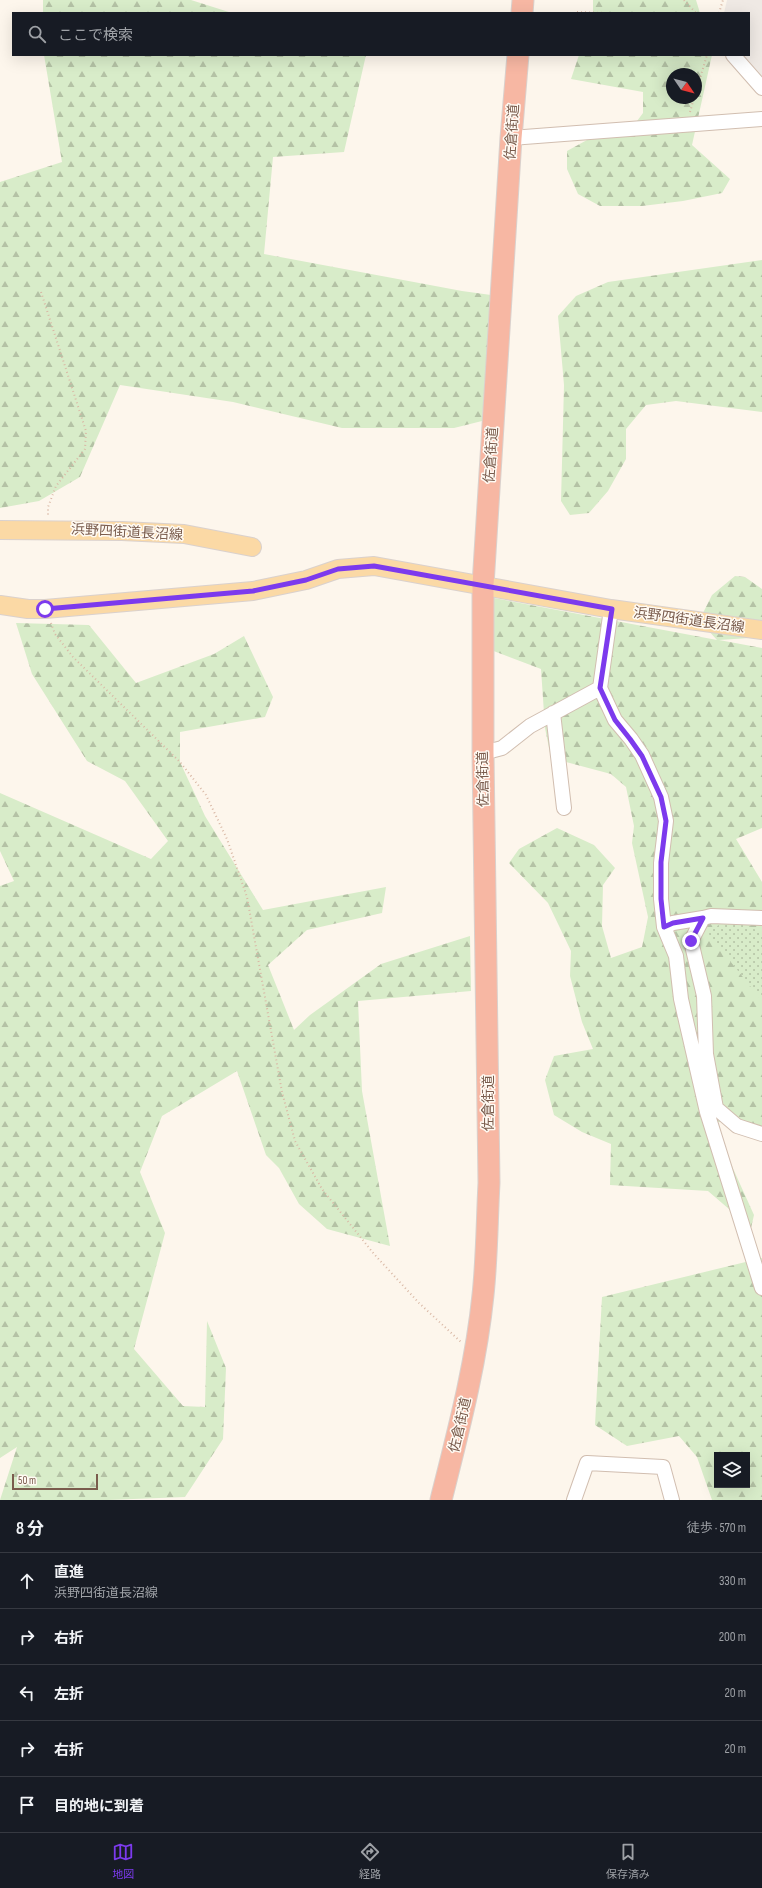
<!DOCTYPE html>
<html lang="ja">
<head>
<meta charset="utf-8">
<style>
	body { margin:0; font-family:"Sofia Sans Condensed","Noto Sans JP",sans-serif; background:#20242c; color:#f1f3f6 }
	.controls { position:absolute; right:12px; bottom:12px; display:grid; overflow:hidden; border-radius:0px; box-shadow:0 4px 16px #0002 }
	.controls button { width:36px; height:36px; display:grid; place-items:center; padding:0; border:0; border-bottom:1px solid #363941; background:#171b24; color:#f1f3f6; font:20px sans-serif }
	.compass { position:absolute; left:666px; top:68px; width:36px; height:36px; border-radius:50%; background:#171b24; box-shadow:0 4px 16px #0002; rotate:125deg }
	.scale { position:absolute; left:12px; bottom:10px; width:86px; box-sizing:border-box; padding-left:4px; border:2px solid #7a5c4d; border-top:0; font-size:11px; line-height:14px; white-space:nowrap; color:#7a5c4d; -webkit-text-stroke:3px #fffaf3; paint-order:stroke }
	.stop { position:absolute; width:12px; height:12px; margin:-9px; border:3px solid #7c3aed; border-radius:50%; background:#fff }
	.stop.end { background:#7c3aed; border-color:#fff; box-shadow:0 1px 4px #0008 }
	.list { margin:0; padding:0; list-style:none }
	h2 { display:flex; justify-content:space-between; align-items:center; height:52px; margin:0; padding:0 16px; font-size:17px }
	h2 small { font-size:13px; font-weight:400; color:#9ea1a6 }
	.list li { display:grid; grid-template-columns:26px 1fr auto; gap:12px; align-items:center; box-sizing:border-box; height:56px; padding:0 16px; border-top:1px solid #363941 }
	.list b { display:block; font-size:15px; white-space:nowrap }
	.list p { margin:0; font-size:13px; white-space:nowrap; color:#9ea1a6 }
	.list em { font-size:13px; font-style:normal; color:#9ea1a6 }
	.icon { flex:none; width:22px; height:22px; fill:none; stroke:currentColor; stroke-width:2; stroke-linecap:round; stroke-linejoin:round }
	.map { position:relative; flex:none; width:762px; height:1500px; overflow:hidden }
	.search { position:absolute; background:#171b24; box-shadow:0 4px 16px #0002; left:12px; right:12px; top:12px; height:44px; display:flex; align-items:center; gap:10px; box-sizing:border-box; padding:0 14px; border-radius:0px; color:#9ea1a6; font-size:15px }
	.sheet { height:332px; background:#171b24 }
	nav { display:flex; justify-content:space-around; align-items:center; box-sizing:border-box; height:56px; border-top:1px solid #363941; background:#171b24; font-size:11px; color:#9ea1a6 }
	nav a { display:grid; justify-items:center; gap:2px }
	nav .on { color:#7c3aed }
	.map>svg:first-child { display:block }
</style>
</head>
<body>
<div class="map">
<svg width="762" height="1500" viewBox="0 0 762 1500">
	<defs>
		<pattern id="green-dots" width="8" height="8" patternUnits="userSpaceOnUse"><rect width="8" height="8" fill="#d8ecc9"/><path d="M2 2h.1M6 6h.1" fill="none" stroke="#b4c2a5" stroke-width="1.8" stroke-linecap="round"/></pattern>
		<pattern id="forest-firs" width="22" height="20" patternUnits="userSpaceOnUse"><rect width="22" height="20" fill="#d8ecc9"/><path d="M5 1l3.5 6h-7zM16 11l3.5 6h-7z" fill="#b4c2a5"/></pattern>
	</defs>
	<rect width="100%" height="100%" fill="#fdf6ec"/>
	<path fill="#efe9e4" d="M 727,0 L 762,0 L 762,78 L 742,55 L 749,55 L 749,13 L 724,13 Z"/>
	<path fill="url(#green-dots)" d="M 762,908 L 762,1135 L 684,920 Z"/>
	<path fill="url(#forest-firs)" fill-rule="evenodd" d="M 43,0 L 191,0 L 232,13 L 43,13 Z
		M 593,0 L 696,0 L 700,13 L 593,13 Z
		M 44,55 L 366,55 L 344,152 L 273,157 L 264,254 L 462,291 L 491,295 L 482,421 L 454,428 L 342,428 L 233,402 L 120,385 L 80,477 L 39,501 L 0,508 L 0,182 L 62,162 Z
		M 579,55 L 712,55 L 692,145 L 730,179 L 722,193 L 683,201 L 642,206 L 600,206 L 578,194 L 567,169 L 567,151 L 587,140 L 616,135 L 634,125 L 643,113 L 643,92 L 571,79 ZM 672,74 L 696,74 L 696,98 L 672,98 Z
		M 762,260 L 762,412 L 676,401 L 646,405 L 626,429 L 626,459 L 608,491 L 589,513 L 570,515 L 561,501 L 564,385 L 558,316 L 576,296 L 608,282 Z
		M 735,576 L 745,577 L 762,589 L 762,639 L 749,638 L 719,640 L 762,648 L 762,828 L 736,839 L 762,882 L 762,934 L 734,916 L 707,932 L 762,1001 L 762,1136 L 727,1122 L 712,1122 L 754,1215 L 751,1228 L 708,1191 L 610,1185 L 611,1144 L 582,1132 L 554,1115 L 545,1080 L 554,1056 L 593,1049 L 582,1022 L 570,976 L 571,951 L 548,903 L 509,863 L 519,849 L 557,828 L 594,845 L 615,868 L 603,885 L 602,926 L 611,958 L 642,947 L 648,917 L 632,843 L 634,826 L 626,787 L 611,774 L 551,758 L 545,728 L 541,669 L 491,650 L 494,598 L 717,640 L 707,629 L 702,615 L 712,595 Z
		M 16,623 L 89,625 L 136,683 L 214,654 L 244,636 L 273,697 L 265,717 L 180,732 L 180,762 L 205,816 L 263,910 L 386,887 L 382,913 L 307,930 L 268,965 L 294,1030 L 310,1015 L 381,964 L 470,936 L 471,991 L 358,1001 L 362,1091 L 390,1246 L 327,1229 L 299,1204 L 279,1168 L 266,1155 L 237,1071 L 162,1116 L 140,1172 L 165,1233 L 134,1349 L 183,1406 L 205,1407 L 207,1321 L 226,1368 L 223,1439 L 185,1497 L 108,1500 L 0,1500 L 17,1447 L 0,1458 L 0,886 L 14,881 L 0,851 L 0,793 L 151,859 L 168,841 L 125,781 L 87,761 L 32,674 Z
		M 762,1258 L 762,1500 L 712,1500 L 697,1457 L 679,1436 L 627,1446 L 595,1425 L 602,1297 ZM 717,1455 L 747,1455 L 747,1485 L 717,1485 Z"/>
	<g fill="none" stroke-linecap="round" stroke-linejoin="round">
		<g stroke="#d1beb0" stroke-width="16">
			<path id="minor" d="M 733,55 L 762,88
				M 511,138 L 762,119
				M 611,609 L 600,688 L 615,720 L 631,739 L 642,755 L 661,797 L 666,821 L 661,863 L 661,899 L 664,927 L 676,956 L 681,999 L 707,1112 L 762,1288
				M 553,713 L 564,808
				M 483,753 L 502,748 L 530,726 L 600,688
				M 762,918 L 711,916 L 703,918 L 691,941 L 704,996 L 706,1054 L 716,1108 L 737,1126 L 762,1134
				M 664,927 L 673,923 L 703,918
				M 574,1500 L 587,1463 L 663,1467 L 672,1500"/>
		</g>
		<g stroke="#dad1cd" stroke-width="20">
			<path id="major" d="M 0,530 L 122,531 L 184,534 L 252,547
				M 0,605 L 28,609 L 45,609 L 253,591 L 306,580 L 338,569 L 374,566 L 611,609 L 762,630"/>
		</g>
		<g stroke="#dad1cd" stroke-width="23">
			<path id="highway" d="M 522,13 L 523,0
				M 441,1500 C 458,1432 476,1365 483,1295 C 487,1258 487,1220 489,1183 L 483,753 L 483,585 L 511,138 L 518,55"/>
		</g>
		<path stroke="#d9b8a5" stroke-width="2" stroke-dasharray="1 3" stroke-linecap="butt" d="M 684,0 L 696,13
			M 577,12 L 607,13
			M 719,13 L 723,0
			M 696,92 L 707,55
			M 690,112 L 694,98
			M 41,292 L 86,431 L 85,449 L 56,486 L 48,507 L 48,516
			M 51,623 L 55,634 L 73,657 L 180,762 L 206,795 L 227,839 L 247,897 L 282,1092 L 295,1141 L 322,1189 L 374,1254 L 419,1303 L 461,1342"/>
		<use href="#minor" stroke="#fff" stroke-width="14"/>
		<use href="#major" stroke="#fbd9a5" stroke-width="18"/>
		<use href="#highway" stroke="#f7b7a3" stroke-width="21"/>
	</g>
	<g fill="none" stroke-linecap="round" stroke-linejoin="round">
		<path stroke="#7c3aed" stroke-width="5" d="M 45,609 L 253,591 L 306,580 L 338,569 L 374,566 L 612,609 L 600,688 L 615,720 L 630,739 L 642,756 L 661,797 L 666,821 L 661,862 L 661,899 L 664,927 L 673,923 L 703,918 L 691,941"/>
	</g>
	<g text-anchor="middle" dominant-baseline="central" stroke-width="3" stroke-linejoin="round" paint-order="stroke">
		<g font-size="14" fill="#7a5c4d" stroke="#fffaf3">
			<text transform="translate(512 132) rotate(-86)">佐倉街道</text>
			<text transform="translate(491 455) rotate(-86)">佐倉街道</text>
			<text transform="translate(127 532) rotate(3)">浜野四街道長沼線</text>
			<text transform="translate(689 620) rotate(8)">浜野四街道長沼線</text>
			<text transform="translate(483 779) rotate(-91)">佐倉街道</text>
			<text transform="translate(488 1103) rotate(-90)">佐倉街道</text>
			<text transform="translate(460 1425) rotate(-77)">佐倉街道</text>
		</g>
	</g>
</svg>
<div class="controls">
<button><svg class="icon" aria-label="layers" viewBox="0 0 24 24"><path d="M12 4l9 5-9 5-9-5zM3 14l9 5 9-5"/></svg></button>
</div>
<svg class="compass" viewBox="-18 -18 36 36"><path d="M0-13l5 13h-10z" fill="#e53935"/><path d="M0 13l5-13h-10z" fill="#9ea1a6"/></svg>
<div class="scale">50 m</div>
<div class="stop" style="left:45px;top:609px"></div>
<div class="stop end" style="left:691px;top:941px"></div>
<div class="search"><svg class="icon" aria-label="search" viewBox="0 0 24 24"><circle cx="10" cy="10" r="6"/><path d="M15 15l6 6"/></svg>ここで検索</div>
</div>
<section class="sheet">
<h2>8 分<small>徒歩 · 570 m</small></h2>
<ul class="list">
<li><svg class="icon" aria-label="ahead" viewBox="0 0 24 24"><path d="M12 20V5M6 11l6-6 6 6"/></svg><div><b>直進</b><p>浜野四街道長沼線</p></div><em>330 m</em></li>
<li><svg class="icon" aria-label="right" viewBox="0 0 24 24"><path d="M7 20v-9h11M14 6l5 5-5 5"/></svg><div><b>右折</b></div><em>200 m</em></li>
<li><svg class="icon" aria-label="left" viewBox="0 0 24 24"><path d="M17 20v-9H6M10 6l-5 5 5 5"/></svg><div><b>左折</b></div><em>20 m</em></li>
<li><svg class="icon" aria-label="right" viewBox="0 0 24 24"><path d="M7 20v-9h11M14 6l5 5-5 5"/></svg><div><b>右折</b></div><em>20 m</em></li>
<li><svg class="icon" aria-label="arrive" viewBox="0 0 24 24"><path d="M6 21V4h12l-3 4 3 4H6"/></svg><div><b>目的地に到着</b></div></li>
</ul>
</section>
<nav>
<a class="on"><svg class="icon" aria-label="map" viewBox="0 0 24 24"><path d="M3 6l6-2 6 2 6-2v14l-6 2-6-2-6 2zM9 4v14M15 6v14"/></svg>地図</a>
<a><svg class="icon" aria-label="directions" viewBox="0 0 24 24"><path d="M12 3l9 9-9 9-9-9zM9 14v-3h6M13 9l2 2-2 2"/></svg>経路</a>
<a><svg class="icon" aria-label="saved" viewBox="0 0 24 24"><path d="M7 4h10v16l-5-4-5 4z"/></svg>保存済み</a>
</nav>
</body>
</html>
